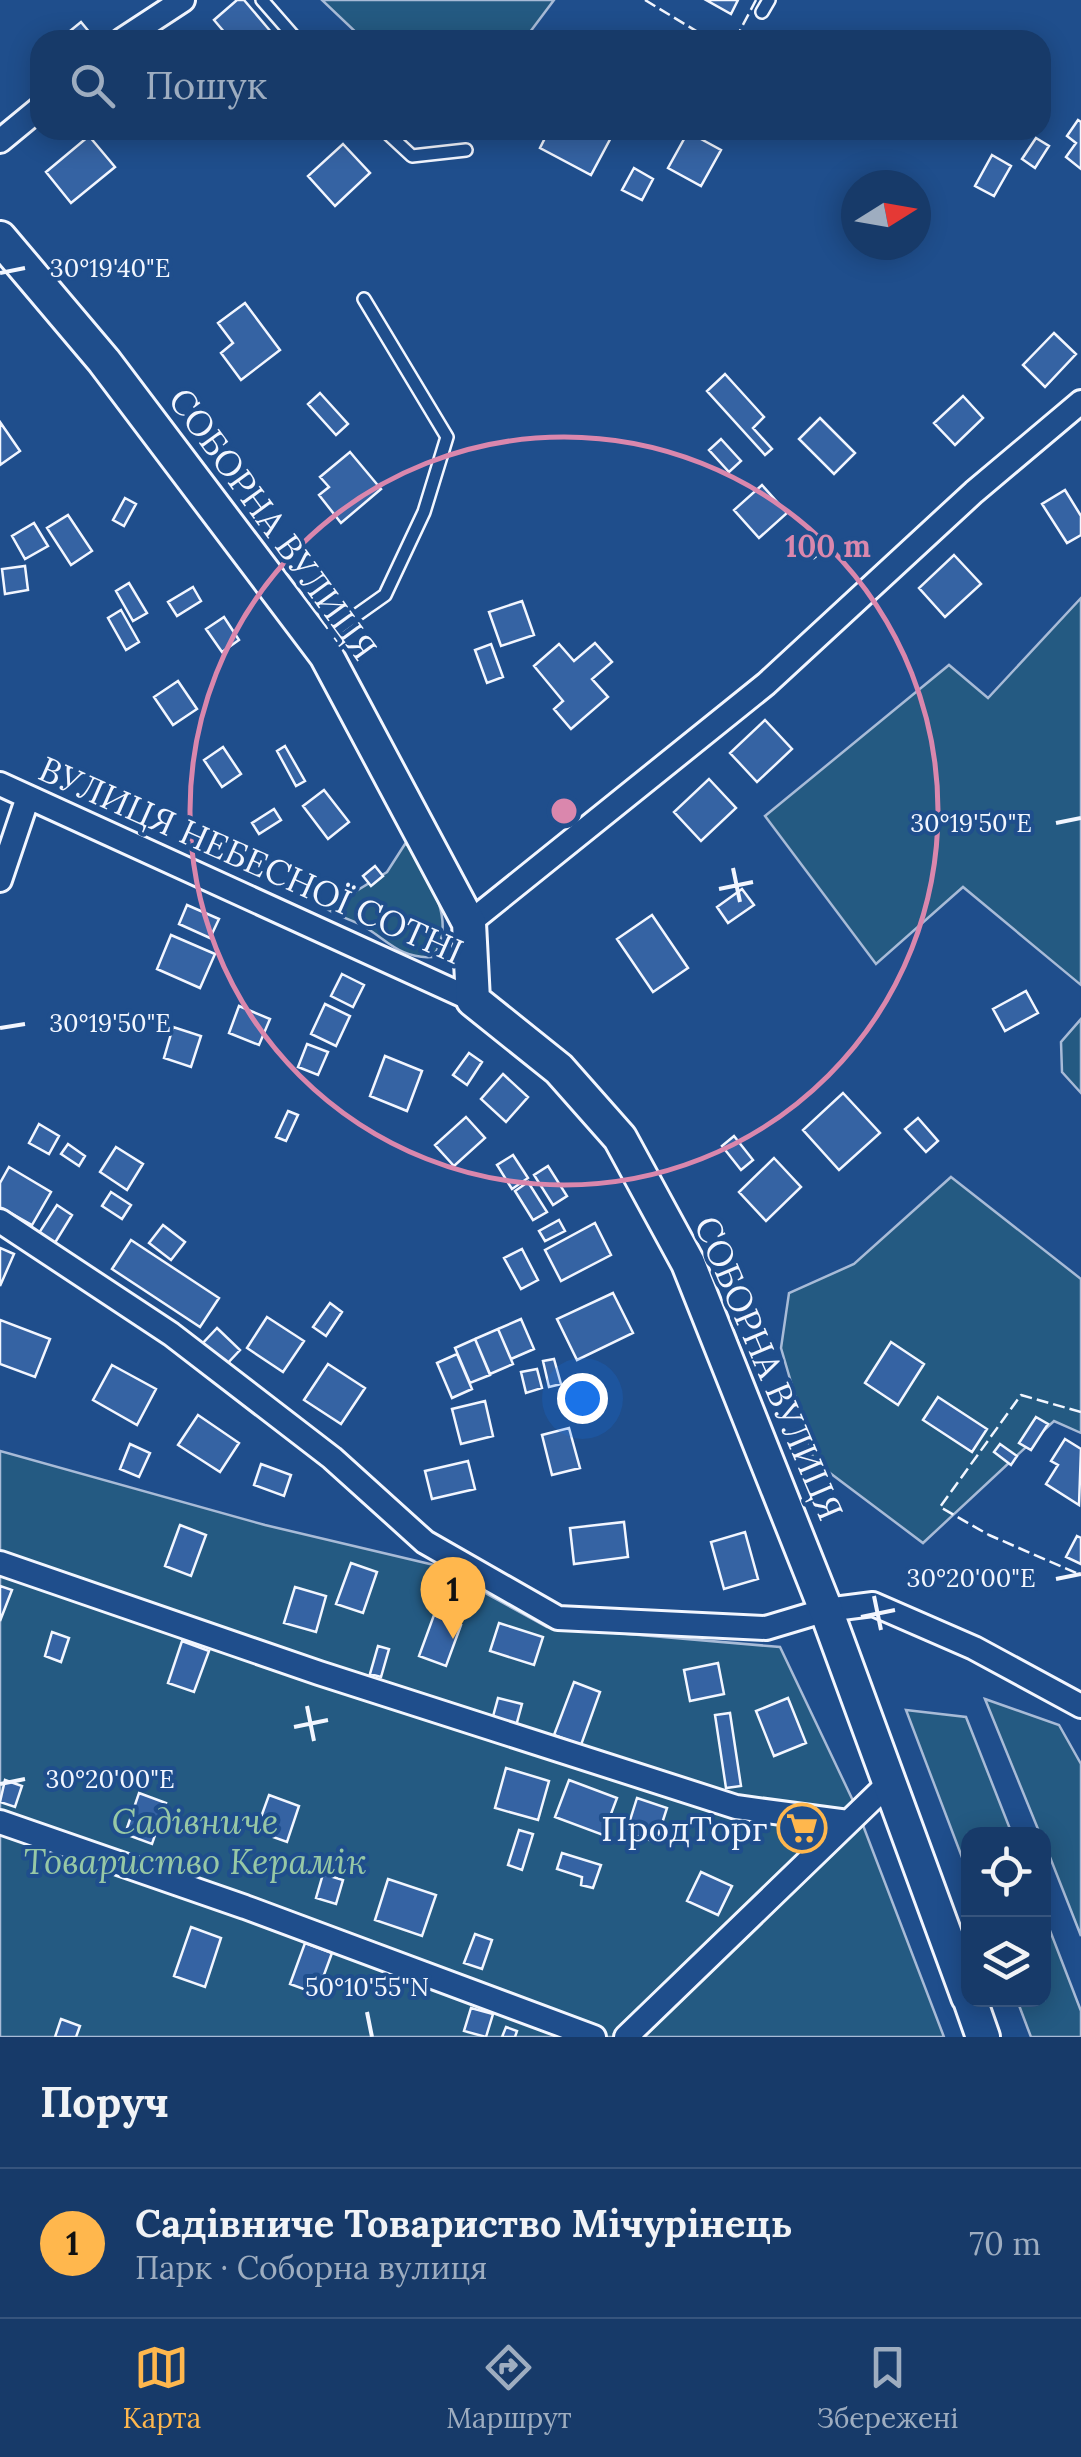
<!DOCTYPE html>
<html lang="uk">
<head>
<meta charset="utf-8">
<style>
	body { margin:0; font-family:Lora,serif; background:#20416f; color:#f1f3f6 }
	.controls { position:absolute; right:30px; bottom:30px; display:grid; overflow:hidden; border-radius:20px; box-shadow:0 5px 25px #0003 }
	.controls button { width:90px; height:90px; display:grid; place-items:center; padding:0; border:0; border-bottom:2px solid #36547d; background:#173a69; color:#f1f3f6; font:50px sans-serif }
	.compass { position:absolute; left:841px; top:170px; width:90px; height:90px; border-radius:50%; background:#173a69; box-shadow:0 5px 25px #0003; rotate:79deg }
	.you { position:absolute; left:582px; top:1398px; width:35px; height:35px; margin:-25px; border:8px solid #fff; border-radius:50%; background:#1a73e8; box-shadow:0 0 0 15px #1a73e833 }
	.badge { display:grid; place-items:center; width:65px; height:65px; border-radius:50%; background:#ffb74d; color:#111; font-size:32px; font-weight:700 }
	.pin { position:absolute; translate:-50% -82px; filter:drop-shadow(0 2px 5px #0008) }
	.pin::after { content:''; position:absolute; top:52px; width:35px; height:30px; background:inherit; clip-path:polygon(0 0,100% 0,50% 100%) }
	.list { margin:0; padding:0; list-style:none }
	h2 { display:flex; justify-content:space-between; align-items:center; height:130px; margin:0; padding:0 40px; font-size:42px }
	h2 small { font-size:32px; font-weight:400; color:#9eadc0 }
	.list li { display:grid; grid-template-columns:65px 1fr auto; gap:30px; align-items:center; box-sizing:border-box; height:150px; padding:0 40px; border-top:2px solid #36547d }
	.list b { display:block; font-size:38px; white-space:nowrap }
	.list p { margin:0; font-size:32px; white-space:nowrap; color:#9eadc0 }
	.list em { font-size:32px; font-style:normal; color:#9eadc0 }
	.icon { flex:none; width:55px; height:55px; fill:none; stroke:currentColor; stroke-width:2; stroke-linecap:round; stroke-linejoin:round }
	.map { position:relative; flex:none; width:1081px; height:2037px; overflow:hidden }
	.search { position:absolute; background:#173a69; box-shadow:0 5px 25px #0003; left:30px; right:30px; top:30px; height:110px; display:flex; align-items:center; gap:25px; box-sizing:border-box; padding:0 35px; border-radius:30px; color:#9eadc0; font-size:38px }
	.sheet { height:280px; background:#173a69 }
	nav { display:flex; justify-content:space-around; align-items:center; box-sizing:border-box; height:140px; border-top:2px solid #36547d; background:#173a69; font-size:28px; color:#9eadc0 }
	nav a { display:grid; justify-items:center; gap:5px }
	nav .on { color:#ffb74d }
	.map>svg:first-child { display:block }
</style>
</head>
<body>
<div class="map">
<svg width="1081" height="2037" viewBox="0 0 1081 2037">
	<rect width="100%" height="100%" fill="#1f4e8c"/>
	<path fill="#245a82" stroke="#a8bbd7" stroke-width="2.5" d="M 322,0 L 554,0 L 524,40 L 364,40 Z
		M 1081,598 L 1081,985 L 963,887 L 876,964 L 765,816 L 949,665 L 988,698 Z
		M 405,844 L 418,851 C 430,883 458,926 432,957 C 402,959 389,942 365,927 C 353,920 339,917 327,909 L 387,872 Z
		M 1081,1019 L 1081,1093 L 1062,1072 L 1061,1042 Z
		M 951,1177 L 1081,1279 L 1081,1433 L 1054,1421 L 923,1543 L 814,1461 L 781,1348 L 789,1293 L 854,1264 Z
		M 0,1451 L 265,1525 L 434,1565 L 547,1627 L 780,1647 L 856,1807 L 944,2037 L 0,2037 Z
		M 985,1699 L 1059,1725 L 1081,1764 L 1081,1936 L 1044,1842 L 1044,1834 L 1040,1834 Z
		M 906,1710 L 966,1717 L 1012,1834 L 968,1834 L 968,1873 Z
		M 1044,1915 L 1081,2011 L 1081,2037 L 1031,2037 L 1017,2000 L 1044,2000 Z"/>
	<path fill="#3563a3" stroke="#f2f6ff" stroke-width="2.5" d="M 237,0 L 244,0 L 272,33 L 264,40 L 231,40 L 214,20 Z
		M 706,0 L 738,0 L 731,14 Z
		M 81,22 L 95,39 L 59,40 Z
		M 1078,120 L 1081,122 L 1081,169 L 1066,157 L 1076,143 L 1067,136 Z
		M 549,130 L 615,130 L 591,175 L 540,148 Z
		M 688,132 L 721,150 L 701,186 L 668,168 Z
		M 89,136 L 115,167 L 71,203 L 46,172 Z
		M 1036,138 L 1049,146 L 1035,168 L 1022,159 Z
		M 343,144 L 370,173 L 335,206 L 308,176 Z
		M 992,155 L 1011,166 L 994,196 L 975,186 Z
		M 634,168 L 653,179 L 642,200 L 622,190 Z
		M 245,303 L 280,350 L 241,380 L 221,353 L 233,343 L 218,323 Z
		M 1054,333 L 1076,354 L 1045,387 L 1023,365 Z
		M 725,374 L 764,417 L 753,428 L 772,449 L 765,455 L 707,391 Z
		M 320,393 L 348,424 L 336,435 L 308,404 Z
		M 963,396 L 983,418 L 955,445 L 934,423 Z
		M 820,418 L 855,453 L 834,474 L 799,439 Z
		M 0,422 L 20,451 L 0,465 Z
		M 721,439 L 741,461 L 729,472 L 709,450 Z
		M 350,452 L 381,489 L 341,523 L 319,495 L 329,487 L 320,477 Z
		M 762,485 L 787,513 L 759,538 L 734,510 Z
		M 1065,490 L 1081,516 L 1081,535 L 1067,543 L 1042,504 Z
		M 125,498 L 136,504 L 124,526 L 113,520 Z
		M 68,515 L 92,551 L 71,565 L 47,528 Z
		M 34,523 L 48,546 L 25,559 L 12,536 Z
		M 810,533 L 823,551 L 814,558 L 801,540 Z
		M 954,555 L 981,584 L 945,617 L 919,588 Z
		M 25,566 L 28,590 L 5,594 L 2,569 Z
		M 129,583 L 147,613 L 133,621 L 116,591 Z
		M 193,587 L 201,601 L 177,616 L 168,602 Z
		M 522,601 L 534,635 L 501,646 L 489,612 Z
		M 121,610 L 139,642 L 126,650 L 108,618 Z
		M 224,617 L 239,640 L 222,652 L 206,629 Z
		M 595,643 L 612,662 L 592,679 L 608,697 L 571,729 L 554,709 L 563,701 L 534,666 L 559,644 L 574,661 Z
		M 491,644 L 503,677 L 487,683 L 475,650 Z
		M 178,681 L 197,709 L 173,725 L 154,697 Z
		M 765,720 L 792,749 L 757,782 L 730,753 Z
		M 285,746 L 305,781 L 296,786 L 277,751 Z
		M 223,747 L 241,774 L 222,787 L 204,760 Z
		M 709,779 L 736,808 L 701,841 L 674,812 Z
		M 324,790 L 349,822 L 328,839 L 303,806 Z
		M 274,809 L 281,820 L 259,834 L 252,823 Z
		M 375,866 L 383,876 L 371,886 L 363,876 Z
		M 742,889 L 754,905 L 728,923 L 717,907 Z
		M 187,905 L 219,919 L 210,938 L 179,924 Z
		M 652,915 L 688,968 L 653,992 L 617,939 Z
		M 171,935 L 215,954 L 200,988 L 157,969 Z
		M 342,974 L 364,985 L 353,1007 L 331,996 Z
		M 1026,991 L 1038,1013 L 1005,1031 L 993,1009 Z
		M 325,1004 L 350,1016 L 336,1046 L 311,1034 Z
		M 239,1006 L 270,1019 L 259,1045 L 229,1033 Z
		M 173,1027 L 201,1036 L 191,1067 L 164,1058 Z
		M 307,1044 L 328,1052 L 318,1075 L 298,1067 Z
		M 469,1053 L 482,1062 L 467,1085 L 453,1075 Z
		M 385,1056 L 422,1071 L 407,1111 L 370,1096 Z
		M 503,1074 L 528,1097 L 506,1122 L 481,1099 Z
		M 843,1093 L 880,1133 L 839,1170 L 803,1130 Z
		M 288,1111 L 298,1115 L 286,1141 L 276,1137 Z
		M 466,1117 L 485,1138 L 454,1166 L 435,1145 Z
		M 918,1118 L 938,1141 L 926,1152 L 905,1129 Z
		M 39,1124 L 59,1136 L 49,1154 L 29,1143 Z
		M 734,1136 L 753,1160 L 741,1170 L 722,1146 Z
		M 68,1144 L 85,1156 L 79,1166 L 61,1154 Z
		M 116,1147 L 143,1164 L 127,1190 L 100,1172 Z
		M 513,1155 L 528,1178 L 512,1189 L 497,1165 Z
		M 774,1158 L 801,1187 L 766,1221 L 739,1192 Z
		M 548,1166 L 567,1196 L 553,1205 L 534,1175 Z
		M 9,1167 L 51,1192 L 32,1225 L 0,1207 L 0,1183 Z
		M 528,1182 L 547,1212 L 533,1220 L 515,1191 Z
		M 111,1192 L 131,1205 L 122,1219 L 102,1206 Z
		M 57,1205 L 72,1215 L 53,1246 L 37,1236 Z
		M 559,1220 L 565,1231 L 545,1241 L 539,1231 Z
		M 595,1223 L 611,1255 L 561,1281 L 545,1250 Z
		M 163,1225 L 185,1242 L 171,1260 L 149,1243 Z
		M 131,1240 L 219,1298 L 200,1327 L 112,1269 Z
		M 0,1248 L 14,1254 L 0,1286 Z
		M 522,1249 L 538,1280 L 521,1289 L 504,1258 Z
		M 613,1293 L 633,1333 L 577,1360 L 557,1319 Z
		M 330,1303 L 342,1312 L 326,1336 L 313,1327 Z
		M 267,1317 L 304,1341 L 283,1372 L 247,1348 Z
		M 521,1319 L 534,1349 L 511,1359 L 498,1329 Z
		M 0,1320 L 50,1339 L 35,1377 L 0,1364 Z
		M 217,1328 L 240,1350 L 225,1366 L 202,1344 Z
		M 498,1329 L 513,1364 L 490,1374 L 475,1339 Z
		M 475,1339 L 490,1375 L 470,1383 L 455,1348 Z
		M 891,1342 L 924,1364 L 898,1405 L 865,1383 Z
		M 457,1354 L 472,1389 L 452,1398 L 437,1363 Z
		M 554,1359 L 561,1384 L 549,1387 L 543,1361 Z
		M 328,1364 L 365,1388 L 341,1424 L 304,1400 Z
		M 112,1365 L 156,1389 L 137,1425 L 93,1400 Z
		M 537,1369 L 542,1388 L 526,1393 L 521,1372 Z
		M 938,1397 L 987,1429 L 972,1452 L 923,1420 Z
		M 485,1401 L 493,1436 L 461,1444 L 452,1409 Z
		M 198,1415 L 239,1443 L 220,1472 L 178,1445 Z
		M 1036,1417 L 1048,1424 L 1031,1450 L 1019,1443 Z
		M 569,1428 L 580,1468 L 552,1475 L 542,1435 Z
		M 1065,1439 L 1081,1449 L 1079,1505 L 1046,1484 L 1058,1465 L 1051,1461 Z
		M 130,1444 L 150,1453 L 139,1477 L 120,1469 Z
		M 1000,1444 L 1017,1456 L 1011,1465 L 994,1452 Z
		M 468,1461 L 475,1489 L 432,1499 L 425,1471 Z
		M 261,1464 L 291,1475 L 284,1496 L 254,1485 Z
		M 624,1522 L 628,1557 L 574,1564 L 570,1528 Z
		M 180,1525 L 206,1535 L 191,1576 L 165,1566 Z
		M 745,1532 L 758,1579 L 724,1589 L 711,1542 Z
		M 1077,1536 L 1081,1538 L 1081,1564 L 1066,1557 Z
		M 351,1563 L 377,1572 L 363,1613 L 336,1604 Z
		M 0,1586 L 12,1590 L 0,1621 Z
		M 295,1587 L 326,1596 L 316,1632 L 284,1623 Z
		M 434,1615 L 461,1625 L 446,1666 L 419,1656 Z
		M 499,1623 L 543,1637 L 534,1665 L 490,1651 Z
		M 52,1632 L 69,1638 L 61,1662 L 45,1656 Z
		M 182,1641 L 209,1651 L 194,1692 L 168,1683 Z
		M 378,1646 L 389,1649 L 381,1677 L 370,1674 Z
		M 718,1663 L 724,1694 L 690,1701 L 684,1670 Z
		M 574,1682 L 600,1692 L 581,1745 L 554,1735 Z
		M 498,1698 L 522,1704 L 516,1726 L 492,1720 Z
		M 788,1698 L 806,1743 L 774,1756 L 756,1711 Z
		M 730,1713 L 741,1786 L 726,1788 L 715,1715 Z
		M 506,1768 L 549,1781 L 538,1820 L 495,1808 Z
		M 5,1780 L 22,1786 L 15,1807 L 0,1802 Z
		M 569,1780 L 617,1798 L 603,1835 L 555,1817 Z
		M 139,1793 L 166,1803 L 152,1844 L 125,1834 Z
		M 269,1795 L 299,1806 L 287,1842 L 256,1831 Z
		M 637,1798 L 667,1808 L 656,1842 L 626,1833 Z
		M 519,1830 L 533,1834 L 522,1870 L 508,1865 Z
		M 562,1853 L 601,1865 L 593,1888 L 581,1885 L 582,1877 L 557,1869 Z
		M 701,1872 L 732,1886 L 718,1915 L 687,1901 Z
		M 323,1874 L 343,1880 L 336,1904 L 316,1898 Z
		M 388,1879 L 436,1895 L 422,1936 L 375,1920 Z
		M 191,1927 L 221,1938 L 205,1987 L 174,1976 Z
		M 475,1934 L 492,1940 L 482,1969 L 464,1963 Z
		M 305,1943 L 332,1953 L 317,1994 L 290,1984 Z
		M 471,2008 L 493,2014 L 486,2037 L 464,2031 Z
		M 61,2019 L 80,2026 L 76,2037 L 55,2037 Z
		M 506,2027 L 517,2031 L 515,2037 L 502,2037 Z"/>
	<g fill="none" stroke-linecap="round" stroke-linejoin="round">
		<g stroke="#f2f6ff" stroke-width="16">
			<path id="lane" d="M 262,0 L 297,40
				M 762,12 L 769,0
				M 384,130 L 412,156 L 466,150
				M 320,641 L 385,595 L 424,512 L 447,437 L 364,299"/>
		</g>
		<g stroke="#f2f6ff" stroke-width="28">
			<path id="street" d="M 122,40 L 183,0
				M 0,141 L 40,108
				M 0,784 L 473,1000
				M 0,880 L 28,797
				M 469,923 L 766,684 L 974,492 L 1081,402
				M 0,1221 L 171,1334 L 332,1458 L 425,1542 L 558,1618 L 766,1628 L 826,1610 L 873,1604 L 974,1648 L 1081,1706
				M 0,1563 L 319,1673 L 736,1807 L 848,1822
				M 0,1822 L 245,1907 L 594,2037
				M 626,2037 L 890,1782"/>
		</g>
		<g stroke="#f2f6ff" stroke-width="38">
			<path id="secondary" d="M 0,238 L 104,361 L 326,655 L 469,923 L 473,1000 L 559,1069 L 620,1138 L 688,1263 L 826,1610 L 968,1997
				M 970,2000 L 983,2037"/>
		</g>
		<use href="#lane" stroke="#1f4e8c" stroke-width="11"/>
		<use href="#street" stroke="#1f4e8c" stroke-width="22"/>
		<use href="#secondary" stroke="#1f4e8c" stroke-width="32"/>
		<path stroke="#f2f6ff" stroke-width="2.5" stroke-dasharray="12 5" stroke-linecap="butt" d="M 645,0 L 711,40
			M 735,40 L 756,0
			M 1081,1412 L 1021,1395 L 940,1507 L 989,1535 L 1081,1575"/>
	</g>
	<path fill="none" stroke="#f2f6ff" stroke-width="4" d="M 0,273 L 25,268M 1056,823 L 1081,818M 733,868 L 740,902M 719,889 L 753,882M 0,1028 L 25,1024M 1056,1579 L 1081,1574M 874,1596 L 881,1630M 861,1617 L 895,1610M 307,1706 L 314,1741M 294,1727 L 328,1720M 0,1784 L 25,1779M 367,2012 L 372,2037"/>
	<circle fill="none" stroke="#da87ad" stroke-width="5" cx="564" cy="811" r="374"/>
	<defs>
		<g id="supermarket-ring" transform="scale(2.5)"><circle r="9.5" fill="#1f4e8c" stroke="#ffb74d" stroke-width="1.5"/><path d="M-6-5.5h2.5l.6 2H6L4.5 2H-2.5L-4.4-4H-6ZM-1.5 3.2a1.3 1.3 0 1 0 .1 0ZM3 3.2a1.3 1.3 0 1 0 .1 0Z" fill="#ffb74d"/></g>
	</defs>
	<g fill-rule="evenodd">
		<use href="#supermarket-ring" x="802" y="1828"/>
	</g>
	<g text-anchor="middle" dominant-baseline="central" stroke-width="8" stroke-linejoin="round" paint-order="stroke">
		<g font-size="35" fill="#f2f6ff" stroke="#1f4e8c">
			<text transform="translate(273 524) rotate(54)">СОБОРНА ВУЛИЦЯ</text>
			<text transform="translate(251 860) rotate(24)">ВУЛИЦЯ НЕБЕСНОЇ СОТНІ</text>
			<text transform="translate(769 1368) rotate(67)">СОБОРНА ВУЛИЦЯ</text>
		</g>
		<g font-size="35" font-style="italic" fill="#97c8a6" stroke="#1f4e8c">
			<text x="195" y="1821">Садівниче<tspan x="195" dy="40">Товариство Керамік</tspan></text>
		</g>
		<g font-size="35" fill="#f2f6ff" stroke="#1f4e8c" text-anchor="end">
			<text x="767" y="1828">ПродТорг</text>
		</g>
	</g>
	<g font-size="25" text-anchor="middle" fill="#f2f6ff" stroke="#1f4e8c" stroke-width="8" stroke-linejoin="round" paint-order="stroke">
		<text x="110" y="277">30°19'40"E</text>
		<text x="971" y="832">30°19'50"E</text>
		<text x="110" y="1032">30°19'50"E</text>
		<text x="971" y="1587">30°20'00"E</text>
		<text x="110" y="1788">30°20'00"E</text>
		<text x="367" y="1996">50°10'55"N</text>
	</g>
	<circle cx="564" cy="811" r="15" fill="#da87ad" stroke="#1f4e8c" stroke-width="5"/>
	<g font-size="30" text-anchor="middle" font-weight="bold" fill="#da87ad" stroke="#1f4e8c" stroke-width="8" stroke-linejoin="round" paint-order="stroke">
		<text x="828" y="557">100 m</text>
	</g>
</svg>
<div class="controls">
<button><svg class="icon" aria-label="locate" viewBox="0 0 24 24"><circle cx="12" cy="12" r="6"/><path d="M12 2v4M12 18v4M2 12h4M18 12h4"/></svg></button>
<button><svg class="icon" aria-label="layers" viewBox="0 0 24 24"><path d="M12 4l9 5-9 5-9-5zM3 14l9 5 9-5"/></svg></button>
</div>
<svg class="compass" viewBox="-18 -18 36 36"><path d="M0-13l5 13h-10z" fill="#e53935"/><path d="M0 13l5-13h-10z" fill="#9eadc0"/></svg>
<div class="you"></div>
<div class="pin badge" style="left:453px;top:1639px">1</div>
<div class="search"><svg class="icon" aria-label="search" viewBox="0 0 24 24"><circle cx="10" cy="10" r="6"/><path d="M15 15l6 6"/></svg>Пошук</div>
</div>
<section class="sheet">
<h2>Поруч<small></small></h2>
<ul class="list">
<li><span class="badge">1</span><div><b>Садівниче Товариство Мічурінець</b><p>Парк · Соборна вулиця</p></div><em>70 m</em></li>
</ul>
</section>
<nav>
<a class="on"><svg class="icon" aria-label="map" viewBox="0 0 24 24"><path d="M3 6l6-2 6 2 6-2v14l-6 2-6-2-6 2zM9 4v14M15 6v14"/></svg>Карта</a>
<a><svg class="icon" aria-label="directions" viewBox="0 0 24 24"><path d="M12 3l9 9-9 9-9-9zM9 14v-3h6M13 9l2 2-2 2"/></svg>Маршрут</a>
<a><svg class="icon" aria-label="saved" viewBox="0 0 24 24"><path d="M7 4h10v16l-5-4-5 4z"/></svg>Збережені</a>
</nav>
</body>
</html>
